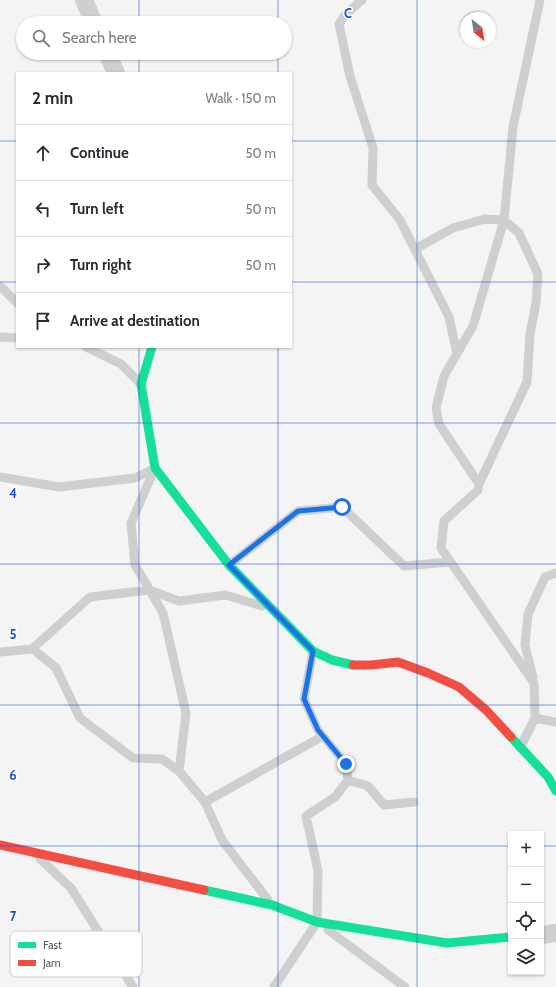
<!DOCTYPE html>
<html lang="en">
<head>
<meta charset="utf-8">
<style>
	body { margin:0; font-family:Cabin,sans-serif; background:#f7f7f7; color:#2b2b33 }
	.controls { position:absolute; right:12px; bottom:12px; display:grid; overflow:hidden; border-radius:0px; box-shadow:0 1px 3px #0004 }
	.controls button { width:36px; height:36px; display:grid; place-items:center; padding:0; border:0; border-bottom:1px solid #e1e1e2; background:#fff; color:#2b2b33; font:20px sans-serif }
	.compass { position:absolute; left:460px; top:12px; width:36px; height:36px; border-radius:50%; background:#fff; box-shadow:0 1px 3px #0004; rotate:150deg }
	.stop { position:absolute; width:12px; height:12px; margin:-9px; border:3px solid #1a73e8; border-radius:50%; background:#fff }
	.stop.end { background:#1a73e8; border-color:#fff; box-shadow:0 1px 4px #0008 }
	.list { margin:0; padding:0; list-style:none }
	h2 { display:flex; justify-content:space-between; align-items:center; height:52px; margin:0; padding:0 16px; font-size:17px }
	h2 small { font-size:13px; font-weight:400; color:#7c7c81 }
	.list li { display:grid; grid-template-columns:26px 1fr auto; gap:12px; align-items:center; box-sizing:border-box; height:56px; padding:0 16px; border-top:1px solid #e1e1e2 }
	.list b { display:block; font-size:15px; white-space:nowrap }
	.list em { font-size:13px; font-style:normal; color:#7c7c81 }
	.icon { flex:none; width:22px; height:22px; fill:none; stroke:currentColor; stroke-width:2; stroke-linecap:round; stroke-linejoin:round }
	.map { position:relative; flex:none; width:556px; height:987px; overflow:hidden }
	.search { position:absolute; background:#fff; box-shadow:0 1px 3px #0004; left:16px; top:16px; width:276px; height:44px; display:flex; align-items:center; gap:10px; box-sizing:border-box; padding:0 14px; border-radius:22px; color:#7c7c81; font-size:15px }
	.panel { position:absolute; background:#fff; box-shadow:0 1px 3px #0004; left:16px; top:72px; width:276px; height:276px; border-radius:0px }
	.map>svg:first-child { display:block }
</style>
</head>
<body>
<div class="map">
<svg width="556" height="987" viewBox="0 0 556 987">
	<rect width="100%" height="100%" fill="#f4f4f4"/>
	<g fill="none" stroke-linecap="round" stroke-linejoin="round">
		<path stroke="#cecfd1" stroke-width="9" d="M 362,0 L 345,15 L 339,24 L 350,76 L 373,148 L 372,185 L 400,220 L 449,317 L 457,354
			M 415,249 L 453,228 L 485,219 L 504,220 L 519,233 L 538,274 L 536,303 L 530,334 L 527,382 L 479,484
			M 0,286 L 17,303
			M 0,337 L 17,338
			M 86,347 L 121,364 L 141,384
			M 154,470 L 131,523 L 135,565 L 163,613 L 186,713 L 179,771 L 205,802 L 222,840 L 268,900
			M 0,477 L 59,487 L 135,478 L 155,468
			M 229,565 L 298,511 L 342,507 L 404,566 L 450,562
			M 32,649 L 90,597 L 149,590 L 179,601 L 226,595 L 262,606
			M 0,652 L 33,649 L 56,668 L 80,718 L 133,758 L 162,759 L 179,771
			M 533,677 L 525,645 L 528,614 L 545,577 L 556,573
			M 535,718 L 556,722
			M 520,748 L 535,718 L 534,683 L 441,548 L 444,521 L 478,490 L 479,484 L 439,424 L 436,408 L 444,376 L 473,326 L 504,220 L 513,127 L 540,0
			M 348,780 L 368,786 L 384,805 L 414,802
			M 205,802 L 323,736
			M 40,859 L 71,888 L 133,987
			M 328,930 L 405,987
			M 274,987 L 317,922 L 318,871 L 306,816 L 335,797 L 348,780 L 346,764 L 318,730 L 304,699 L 313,651"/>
		<path stroke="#cecfd1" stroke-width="18" d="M 84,0 L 94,23
			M 107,53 L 116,73
			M 541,935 L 556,933"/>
		<path stroke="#16e098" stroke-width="9" d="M 152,347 L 141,384 L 155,468 L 229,565 L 313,651 L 332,660 L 353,665
			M 511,737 L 548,777 L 556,791
			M 204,890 L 272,905 L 317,922 L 447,943 L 511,937"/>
		<path stroke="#f24e42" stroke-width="9" d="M 353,665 L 371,665 L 398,662 L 428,673 L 459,687 L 486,710 L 511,737
			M 0,845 L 204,890"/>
	</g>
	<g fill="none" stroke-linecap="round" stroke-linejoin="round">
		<path stroke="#1a73e8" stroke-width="5" d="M 342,507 L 298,511 L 229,565 L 313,651 L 304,699 L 318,730 L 346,764"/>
	</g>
	<path fill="none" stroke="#1d4ed8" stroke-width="1" stroke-opacity="0.55" d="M 139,0 L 139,23M 278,0 L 278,23M 417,0 L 417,987M 139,53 L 139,73M 278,53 L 278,73M 0,141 L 17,141M 291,141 L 556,141M 0,282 L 17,282M 291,282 L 556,282M 139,347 L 139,987M 278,347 L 278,987M 0,423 L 556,423M 0,564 L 556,564M 0,705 L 556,705M 0,846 L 511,846M 541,846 L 556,846"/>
	<rect x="10" y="931" width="132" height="46" rx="6" fill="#fff" stroke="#c9cccf" stroke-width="1"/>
	<rect x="18" y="942" width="18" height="6" fill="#16e098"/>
	<rect x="18" y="960" width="18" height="6" fill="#f24e42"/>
	<g font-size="11" fill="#4c545f">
		<text x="43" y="949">Fast</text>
		<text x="43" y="967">Jam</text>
	</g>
	<g font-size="13" text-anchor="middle" font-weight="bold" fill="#1d4ed8" stroke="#fff" stroke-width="3" stroke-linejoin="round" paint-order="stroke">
		<text x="348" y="18">C</text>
		<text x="13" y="498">4</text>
		<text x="13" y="639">5</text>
		<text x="13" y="780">6</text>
		<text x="13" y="921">7</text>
	</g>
</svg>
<div class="controls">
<button>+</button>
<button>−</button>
<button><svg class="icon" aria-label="locate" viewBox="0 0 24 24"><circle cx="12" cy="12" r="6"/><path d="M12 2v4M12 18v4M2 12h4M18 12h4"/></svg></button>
<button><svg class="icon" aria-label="layers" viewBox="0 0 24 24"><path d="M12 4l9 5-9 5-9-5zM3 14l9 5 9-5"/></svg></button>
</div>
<svg class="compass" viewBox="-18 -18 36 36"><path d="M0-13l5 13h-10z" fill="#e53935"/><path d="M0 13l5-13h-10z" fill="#7c7c81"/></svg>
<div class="stop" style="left:342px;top:507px"></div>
<div class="stop end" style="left:346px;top:764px"></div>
<div class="search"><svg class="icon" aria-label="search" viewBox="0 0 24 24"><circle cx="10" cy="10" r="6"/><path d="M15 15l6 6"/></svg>Search here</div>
<section class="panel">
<h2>2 min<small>Walk · 150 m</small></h2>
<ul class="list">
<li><svg class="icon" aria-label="ahead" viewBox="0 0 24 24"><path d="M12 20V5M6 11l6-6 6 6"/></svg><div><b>Continue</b></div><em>50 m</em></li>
<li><svg class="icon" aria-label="left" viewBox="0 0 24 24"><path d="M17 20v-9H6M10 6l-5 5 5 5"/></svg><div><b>Turn left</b></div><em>50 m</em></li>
<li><svg class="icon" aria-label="right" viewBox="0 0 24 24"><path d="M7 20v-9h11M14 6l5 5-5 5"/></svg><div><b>Turn right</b></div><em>50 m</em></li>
<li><svg class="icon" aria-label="arrive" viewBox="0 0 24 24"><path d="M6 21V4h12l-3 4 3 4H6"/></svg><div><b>Arrive at destination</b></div></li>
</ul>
</section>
</div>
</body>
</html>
